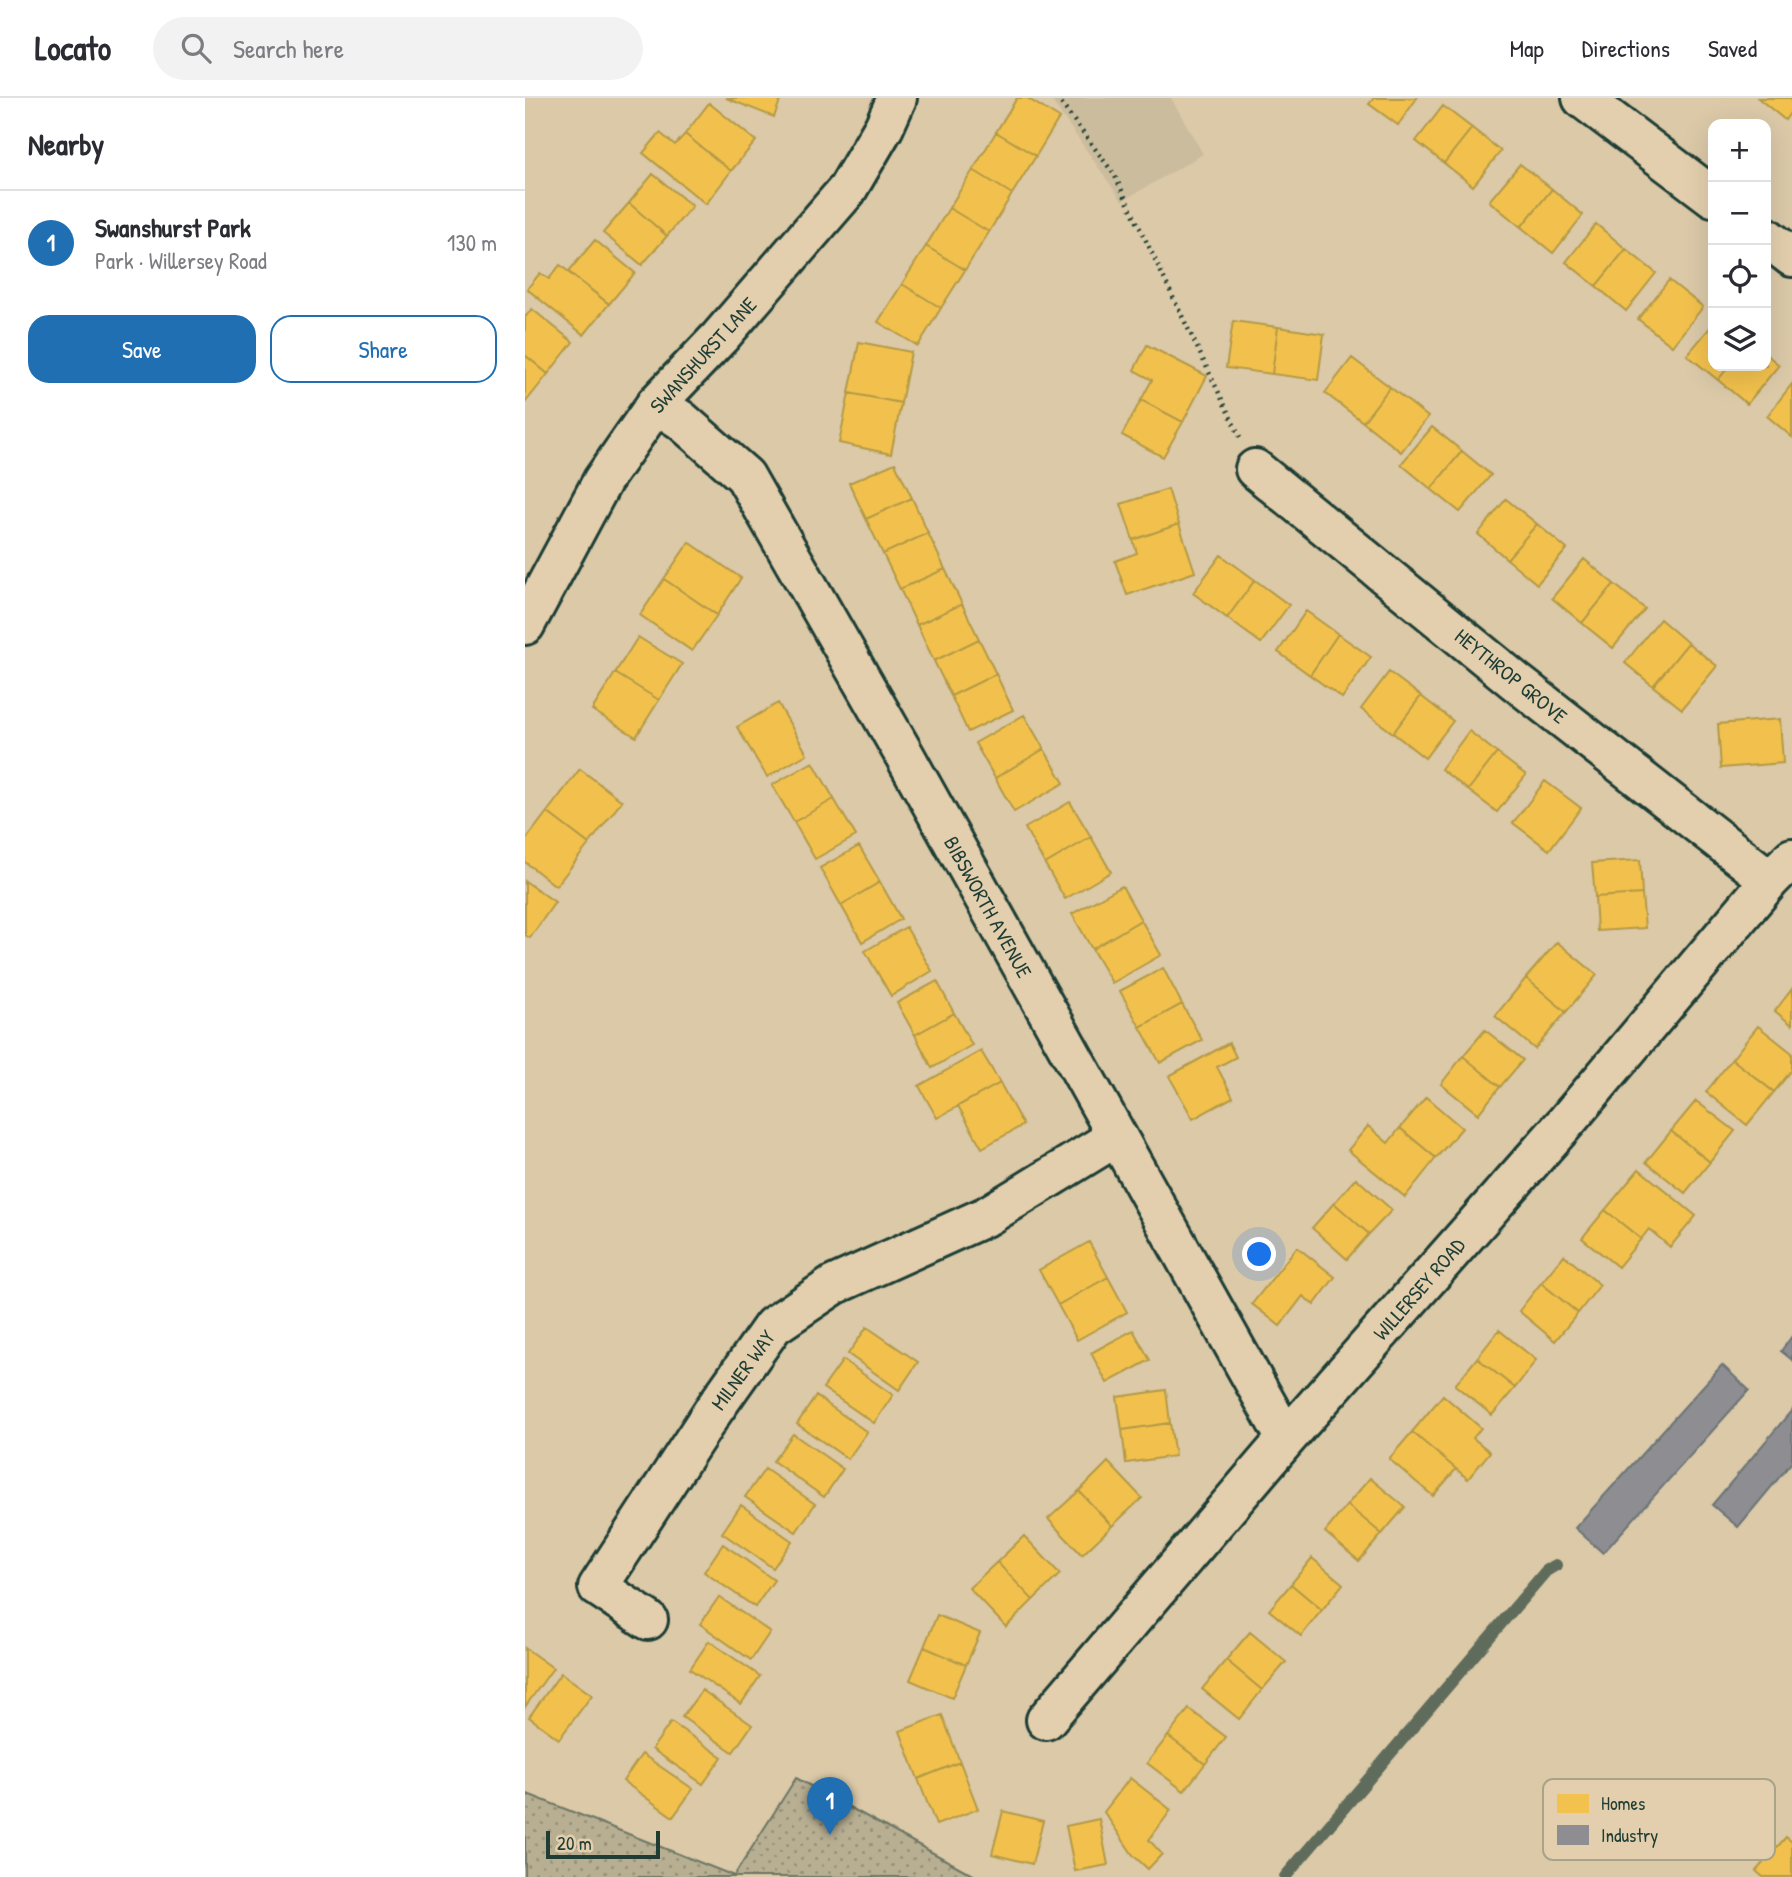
<!DOCTYPE html>
<html lang="en">
<head>
<meta charset="utf-8">
<style>
	body { margin:0; font-family:"Patrick Hand",sans-serif; background:#f2f2f3; color:#2b2b33 }
	.controls { position:absolute; right:21px; top:21px; display:grid; overflow:hidden; border-radius:14px; box-shadow:0 7px 28px #0002 }
	.controls button { width:63px; height:63px; display:grid; place-items:center; padding:0; border:0; border-bottom:2px solid #e1e1e2; background:#fff; color:#2b2b33; font:35px sans-serif }
	.scale { position:absolute; left:21px; bottom:18px; width:114px; box-sizing:border-box; padding-left:7px; border:4px solid #1f3d34; border-top:0; font-size:19px; line-height:24px; white-space:nowrap; color:#1f3d34; -webkit-text-stroke:5px #e3cfad; paint-order:stroke }
	.you { position:absolute; left:735px; top:1157px; width:24px; height:24px; margin:-18px; border:5px solid #fff; border-radius:50%; background:#1a73e8; box-shadow:0 0 0 10px #1a73e833 }
	.badge { display:grid; place-items:center; width:46px; height:46px; border-radius:50%; background:#1f6fb2; color:#fff; font-size:23px; font-weight:700 }
	.pin { position:absolute; translate:-50% -58px; filter:drop-shadow(0 2px 4px #0008) }
	.pin::after { content:''; position:absolute; top:37px; width:24px; height:21px; background:inherit; clip-path:polygon(0 0,100% 0,50% 100%) }
	.list { margin:0; padding:0; list-style:none }
	h2 { display:flex; justify-content:space-between; align-items:center; height:91px; margin:0; padding:0 28px; font-size:30px }
	h2 small { font-size:23px; font-weight:400; color:#7c7c81 }
	.list li { display:grid; grid-template-columns:46px 1fr auto; gap:21px; align-items:center; box-sizing:border-box; height:105px; padding:0 28px; border-top:2px solid #e1e1e2 }
	.list b { display:block; font-size:26px; white-space:nowrap }
	.list p { margin:0; font-size:23px; white-space:nowrap; color:#7c7c81 }
	.list em { font-size:23px; font-style:normal; color:#7c7c81 }
	.actions { display:flex; gap:14px; padding:21px 28px }
	.actions a { flex:1; padding:16px 0; border:2px solid #1f6fb2; border-radius:21px; text-align:center; font-size:24px; color:#1f6fb2 }
	.actions .main { background:#1f6fb2; color:#fff }
	.icon { flex:none; width:38px; height:38px; fill:none; stroke:currentColor; stroke-width:2; stroke-linecap:round; stroke-linejoin:round }
	.map { position:relative; flex:none; width:1267px; height:1779px; overflow:hidden }
	header { display:flex; align-items:center; gap:42px; box-sizing:border-box; height:98px; padding:0 35px; background:#fff; border-bottom:2px solid #e1e1e2 }
	header strong { font-size:33px }
	nav { display:flex; gap:38px; margin-inline-start:auto; font-size:24px }
	.search { width:490px; height:63px; background:#f2f2f3; display:flex; align-items:center; gap:18px; box-sizing:border-box; padding:0 24px; border-radius:38px; color:#7c7c81; font-size:26px }
	main { display:flex }
	aside { flex:1; background:#fff }
	.map>svg:first-child { display:block }
</style>
</head>
<body>
<header>
<strong>Locato</strong>
<div class="search"><svg class="icon" aria-label="search" viewBox="0 0 24 24"><circle cx="10" cy="10" r="6"/><path d="M15 15l6 6"/></svg>Search here</div>
<nav><a>Map</a><a>Directions</a><a>Saved</a></nav>
</header>
<main>
<aside>
<h2>Nearby<small></small></h2>
<ul class="list">
<li><span class="badge">1</span><div><b>Swanshurst Park</b><p>Park · Willersey Road</p></div><em>130 m</em></li>
</ul>
<div class="actions"><a class="main">Save</a><a>Share</a></div>
</aside>
<div class="map">
<svg width="1267" height="1779" viewBox="0 0 1267 1779">
	<defs>
		<pattern id="park-dots" width="8" height="8" patternUnits="userSpaceOnUse" patternTransform="scale(1.75)"><rect width="8" height="8" fill="#b8af93"/><path d="M2 2h.1M6 6h.1" fill="none" stroke="#959079" stroke-width="1.8" stroke-linecap="round"/></pattern>
	</defs>
	<rect width="100%" height="100%" fill="#dbc9a8"/>
	<filter id="ink" filterUnits="userSpaceOnUse"><feTurbulence type="fractalNoise" baseFrequency=".0143" numOctaves="2"/><feDisplacementMap in="SourceGraphic" scale="14" xChannelSelector="R" yChannelSelector="G"/><feConvolveMatrix kernelMatrix="1 2 1 2 8 2 1 2 1" color-interpolation-filters="sRGB"/></filter>
	<g filter="url(#ink)">
		<path fill="#cabc9d" d="M 525,0 L 646,0 L 678,56 L 597,103 Z"/>
		<path fill="url(#park-dots)" stroke="#6c7664" stroke-width="2" d="M 271,1680 L 452,1779 L 0,1779 L 0,1695 L 209,1778 Z"/>
		<path fill="#f2c14e" stroke="#b39946" stroke-width="2" d="M 201,0 L 256,0 L 249,19 Z
			M 492,0 L 502,0 L 534,20 L 511,58 L 471,34 Z
			M 849,0 L 892,0 L 873,27 L 844,6 Z
			M 1233,0 L 1267,0 L 1267,12 L 1260,22 Z
			M 184,5 L 231,43 L 206,73 L 160,36 Z
			M 918,8 L 947,30 L 919,65 L 891,43 Z
			M 947,30 L 976,53 L 948,88 L 919,65 Z
			M 471,34 L 511,58 L 487,96 L 448,72 Z
			M 135,35 L 150,47 L 160,36 L 206,73 L 181,106 L 118,55 Z
			M 995,66 L 1027,91 L 996,129 L 964,103 Z
			M 448,72 L 487,96 L 464,134 L 424,110 Z
			M 128,76 L 167,108 L 142,138 L 104,105 Z
			M 1027,91 L 1058,117 L 1028,155 L 996,129 Z
			M 104,105 L 142,138 L 117,167 L 78,135 Z
			M 424,110 L 464,134 L 440,172 L 401,148 Z
			M 1071,126 L 1101,151 L 1071,188 L 1041,164 Z
			M 70,142 L 110,175 L 84,206 L 43,174 Z
			M 401,148 L 440,172 L 416,210 L 377,186 Z
			M 1101,151 L 1131,175 L 1101,213 L 1071,188 Z
			M 35,167 L 84,206 L 59,237 L 2,191 L 15,175 L 24,181 Z
			M 1144,182 L 1178,209 L 1147,248 L 1113,221 Z
			M 377,186 L 416,210 L 393,248 L 353,224 Z
			M 7,211 L 48,244 L 23,276 L 0,257 L 0,219 Z
			M 708,223 L 753,229 L 747,276 L 701,270 Z
			M 1188,226 L 1188,268 L 1204,268 L 1193,282 L 1162,257 Z
			M 753,229 L 799,236 L 793,282 L 747,276 Z
			M 334,244 L 386,254 L 376,305 L 324,295 Z
			M 622,247 L 682,278 L 658,324 L 616,302 L 627,282 L 609,272 Z
			M 1241,256 L 1254,267 L 1222,306 L 1193,282 L 1204,268 L 1241,268 Z
			M 0,257 L 23,276 L 0,305 Z
			M 827,260 L 865,289 L 838,324 L 800,295 Z
			M 1267,286 L 1267,339 L 1242,318 Z
			M 865,289 L 903,319 L 876,354 L 838,324 Z
			M 324,295 L 376,305 L 366,356 L 314,345 Z
			M 616,302 L 658,324 L 638,359 L 597,337 Z
			M 907,329 L 937,353 L 906,391 L 876,366 Z
			M 937,353 L 966,377 L 935,414 L 906,391 Z
			M 370,365 L 387,400 L 341,421 L 324,385 Z
			M 643,391 L 654,426 L 608,442 L 596,406 Z
			M 387,400 L 403,435 L 358,456 L 341,421 Z
			M 981,401 L 1012,426 L 982,461 L 953,436 Z
			M 654,426 L 670,474 L 602,497 L 590,463 L 612,455 L 608,442 Z
			M 1012,426 L 1042,451 L 1012,486 L 982,461 Z
			M 403,435 L 420,471 L 375,491 L 358,456 Z
			M 164,444 L 216,480 L 192,517 L 139,481 Z
			M 696,457 L 730,482 L 702,520 L 668,495 Z
			M 1059,461 L 1089,486 L 1057,525 L 1027,500 Z
			M 420,471 L 437,506 L 392,527 L 375,491 Z
			M 139,481 L 192,517 L 167,553 L 115,517 Z
			M 730,482 L 764,507 L 736,545 L 702,520 Z
			M 1089,486 L 1120,511 L 1088,550 L 1057,525 Z
			M 437,506 L 454,541 L 409,563 L 392,527 Z
			M 781,513 L 813,536 L 785,577 L 753,554 Z
			M 1135,521 L 1163,545 L 1128,588 L 1100,565 Z
			M 813,536 L 846,559 L 817,600 L 785,577 Z
			M 113,539 L 157,566 L 134,602 L 90,575 Z
			M 454,541 L 471,576 L 426,598 L 409,563 Z
			M 1163,545 L 1192,568 L 1157,611 L 1128,588 Z
			M 864,574 L 896,598 L 868,635 L 836,611 Z
			M 90,575 L 134,602 L 111,639 L 67,612 Z
			M 471,576 L 488,612 L 443,634 L 426,598 Z
			M 896,598 L 928,623 L 900,660 L 868,635 Z
			M 253,605 L 282,656 L 242,679 L 212,629 Z
			M 499,617 L 519,651 L 470,680 L 450,645 Z
			M 1255,621 L 1258,665 L 1196,670 L 1193,626 Z
			M 944,633 L 972,655 L 943,692 L 916,671 Z
			M 519,651 L 539,685 L 489,714 L 470,680 Z
			M 972,655 L 1001,677 L 972,714 L 943,692 Z
			M 288,664 L 309,701 L 269,724 L 247,687 Z
			M 55,671 L 97,703 L 64,746 L 22,714 Z
			M 1020,683 L 1056,710 L 1024,752 L 988,725 Z
			M 309,701 L 331,738 L 290,761 L 269,724 Z
			M 545,704 L 566,739 L 520,766 L 500,730 Z
			M 22,714 L 64,746 L 31,788 L 0,764 L 0,743 Z
			M 566,739 L 586,774 L 540,801 L 520,766 Z
			M 334,748 L 355,784 L 316,807 L 295,770 Z
			M 1115,762 L 1117,796 L 1070,799 L 1067,765 Z
			M 0,783 L 30,804 L 5,840 L 0,837 Z
			M 355,784 L 376,821 L 337,844 L 316,807 Z
			M 597,788 L 616,822 L 567,851 L 547,816 Z
			M 1117,796 L 1120,830 L 1072,833 L 1070,799 Z
			M 616,822 L 636,857 L 587,885 L 567,851 Z
			M 381,829 L 407,873 L 366,898 L 340,853 Z
			M 1032,844 L 1072,877 L 1041,914 L 1001,880 Z
			M 638,870 L 657,906 L 615,929 L 595,893 Z
			M 1001,880 L 1041,914 L 1010,951 L 970,918 Z
			M 412,883 L 429,915 L 390,937 L 372,905 Z
			M 1267,891 L 1267,927 L 1250,913 Z
			M 657,906 L 677,942 L 635,965 L 615,929 Z
			M 429,915 L 447,947 L 407,970 L 390,937 Z
			M 1233,928 L 1267,955 L 1267,972 L 1249,994 L 1207,961 Z
			M 960,932 L 998,962 L 975,989 L 938,958 Z
			M 704,945 L 711,959 L 692,969 L 708,999 L 668,1021 L 644,978 Z
			M 456,953 L 475,985 L 412,1020 L 394,988 Z
			M 938,958 L 975,989 L 953,1016 L 916,986 Z
			M 1207,961 L 1249,994 L 1222,1027 L 1181,994 Z
			M 475,985 L 498,1027 L 457,1050 L 433,1008 Z
			M 901,999 L 937,1030 L 911,1060 L 875,1030 Z
			M 1171,1003 L 1210,1033 L 1185,1064 L 1146,1033 Z
			M 843,1028 L 863,1045 L 875,1030 L 911,1060 L 880,1099 L 823,1052 Z
			M 1146,1033 L 1185,1064 L 1160,1095 L 1121,1064 Z
			M 1114,1071 L 1171,1118 L 1145,1149 L 1124,1131 L 1116,1141 L 1080,1112 Z
			M 831,1080 L 867,1112 L 844,1136 L 809,1105 Z
			M 809,1105 L 844,1136 L 822,1161 L 787,1130 Z
			M 1080,1112 L 1116,1141 L 1093,1169 L 1057,1140 Z
			M 564,1144 L 583,1179 L 533,1207 L 514,1172 Z
			M 772,1149 L 810,1179 L 789,1207 L 778,1198 L 755,1228 L 727,1206 Z
			M 1039,1157 L 1075,1187 L 1053,1215 L 1016,1185 Z
			M 583,1179 L 602,1214 L 552,1242 L 533,1207 Z
			M 1016,1185 L 1053,1215 L 1030,1243 L 994,1213 Z
			M 342,1229 L 393,1264 L 374,1292 L 323,1256 Z
			M 608,1232 L 625,1262 L 582,1285 L 566,1255 Z
			M 974,1232 L 1011,1262 L 990,1290 L 952,1260 Z
			M 952,1260 L 990,1290 L 967,1317 L 930,1287 Z
			M 318,1262 L 368,1297 L 349,1325 L 298,1290 Z
			M 641,1292 L 645,1325 L 597,1332 L 592,1299 Z
			M 918,1297 L 956,1330 L 948,1340 L 965,1354 L 943,1381 L 887,1334 Z
			M 291,1298 L 342,1334 L 323,1361 L 272,1326 Z
			M 645,1325 L 650,1358 L 601,1365 L 597,1332 Z
			M 887,1334 L 931,1371 L 908,1398 L 864,1361 Z
			M 268,1336 L 318,1371 L 299,1399 L 248,1363 Z
			M 583,1364 L 617,1400 L 587,1428 L 554,1393 Z
			M 240,1371 L 290,1406 L 271,1434 L 220,1399 Z
			M 845,1380 L 880,1409 L 857,1436 L 822,1407 Z
			M 554,1393 L 587,1428 L 557,1457 L 523,1421 Z
			M 216,1407 L 267,1443 L 248,1470 L 197,1435 Z
			M 822,1407 L 857,1436 L 834,1463 L 800,1434 Z
			M 499,1438 L 535,1476 L 508,1502 L 472,1464 Z
			M 198,1446 L 249,1482 L 230,1509 L 179,1474 Z
			M 787,1460 L 818,1486 L 797,1512 L 766,1486 Z
			M 472,1464 L 508,1502 L 481,1529 L 444,1490 Z
			M 766,1486 L 797,1512 L 776,1538 L 744,1512 Z
			M 194,1499 L 245,1534 L 226,1562 L 175,1526 Z
			M 412,1517 L 455,1535 L 441,1567 L 399,1549 Z
			M 725,1534 L 761,1564 L 737,1592 L 701,1562 Z
			M 184,1543 L 235,1578 L 216,1606 L 165,1571 Z
			M 399,1549 L 441,1567 L 427,1600 L 385,1582 Z
			M 0,1550 L 28,1570 L 0,1609 Z
			M 701,1562 L 737,1592 L 714,1621 L 677,1591 Z
			M 36,1575 L 67,1597 L 34,1641 L 4,1619 Z
			M 177,1592 L 227,1627 L 208,1654 L 157,1619 Z
			M 664,1611 L 701,1639 L 680,1666 L 643,1638 Z
			M 417,1617 L 435,1664 L 393,1681 L 375,1633 Z
			M 146,1624 L 197,1659 L 178,1686 L 127,1651 Z
			M 643,1638 L 680,1666 L 659,1693 L 622,1665 Z
			M 117,1656 L 168,1691 L 148,1719 L 98,1683 Z
			M 435,1664 L 453,1711 L 411,1727 L 393,1681 Z
			M 605,1680 L 646,1712 L 624,1742 L 637,1756 L 623,1771 L 608,1757 L 579,1714 Z
			M 478,1713 L 518,1723 L 507,1766 L 467,1756 Z
			M 574,1721 L 583,1767 L 550,1773 L 541,1728 Z
			M 1261,1739 L 1267,1744 L 1267,1779 L 1238,1779 L 1231,1773 Z"/>
		<path fill="#8d8d92" stroke="#6c7576" stroke-width="2" d="M 1267,1238 L 1267,1262 L 1256,1253 Z
			M 1197,1267 L 1224,1292 L 1078,1455 L 1050,1430 Z
			M 1267,1312 L 1267,1364 L 1213,1429 L 1187,1407 Z"/>
		<g fill="none" stroke-linecap="round" stroke-linejoin="round">
			<path stroke="#5f6c5c" stroke-width="12" d="M 760,1779 L 1021,1473 L 1031,1467"/>
			<g stroke="#1f3d34" stroke-width="44">
				<path id="minor" d="M 1057,0 L 1188,99
					M 1241,139 L 1267,159
					M 131,306 L 156,322 L 220,378 L 380,658 L 761,1341
					M 730,371 L 990,583 L 1245,782
					M 123,1522 L 73,1489 L 188,1313 L 248,1228 L 309,1187 L 462,1118 L 591,1039
					M 521,1622 L 761,1341 L 1042,1023 L 1245,782 L 1267,760"/>
			</g>
			<g stroke="#1f3d34" stroke-width="44">
				<path id="secondary" d="M 0,527 L 78,382 L 131,306 L 195,239 L 322,92 L 359,29 L 372,0"/>
			</g>
			<path stroke="#1f3d34" stroke-width="4.5" stroke-dasharray="2 5" stroke-linecap="butt" d="M 532,0 L 589,76 L 715,339"/>
			<use href="#minor" stroke="#e3cfad" stroke-width="38"/>
			<use href="#secondary" stroke="#e3cfad" stroke-width="38"/>
		</g>
	</g>
	<g text-anchor="middle" dominant-baseline="central" stroke-width="7" stroke-linejoin="round" paint-order="stroke">
		<g font-size="21" fill="#1f3d34" stroke="#e3cfad">
			<text transform="translate(178 257) rotate(-48)">SWANSHURST LANE</text>
			<text transform="translate(986 578) rotate(39)">HEYTHROP GROVE</text>
			<text transform="translate(463 809) rotate(61)">BIBSWORTH AVENUE</text>
			<text transform="translate(894 1191) rotate(-49)">WILLERSEY ROAD</text>
			<text transform="translate(218 1272) rotate(-54)">MILNER WAY</text>
		</g>
	</g>
	<rect x="1018" y="1681" width="232" height="81" rx="10" fill="#e3cfad" stroke="#a8a389" stroke-width="2"/>
	<rect x="1032" y="1696" width="32" height="19" fill="#f2c14e"/>
	<rect x="1032" y="1727" width="32" height="20" fill="#8d8d92"/>
	<g font-size="19" fill="#1f3d34">
		<text x="1076" y="1712">Homes</text>
		<text x="1076" y="1744">Industry</text>
	</g>
</svg>
<div class="controls">
<button>+</button>
<button>−</button>
<button><svg class="icon" aria-label="locate" viewBox="0 0 24 24"><circle cx="12" cy="12" r="6"/><path d="M12 2v4M12 18v4M2 12h4M18 12h4"/></svg></button>
<button><svg class="icon" aria-label="layers" viewBox="0 0 24 24"><path d="M12 4l9 5-9 5-9-5zM3 14l9 5 9-5"/></svg></button>
</div>
<div class="scale">20 m</div>
<div class="you"></div>
<div class="pin badge" style="left:305px;top:1737px">1</div>
</div>
</main>
</body>
</html>
